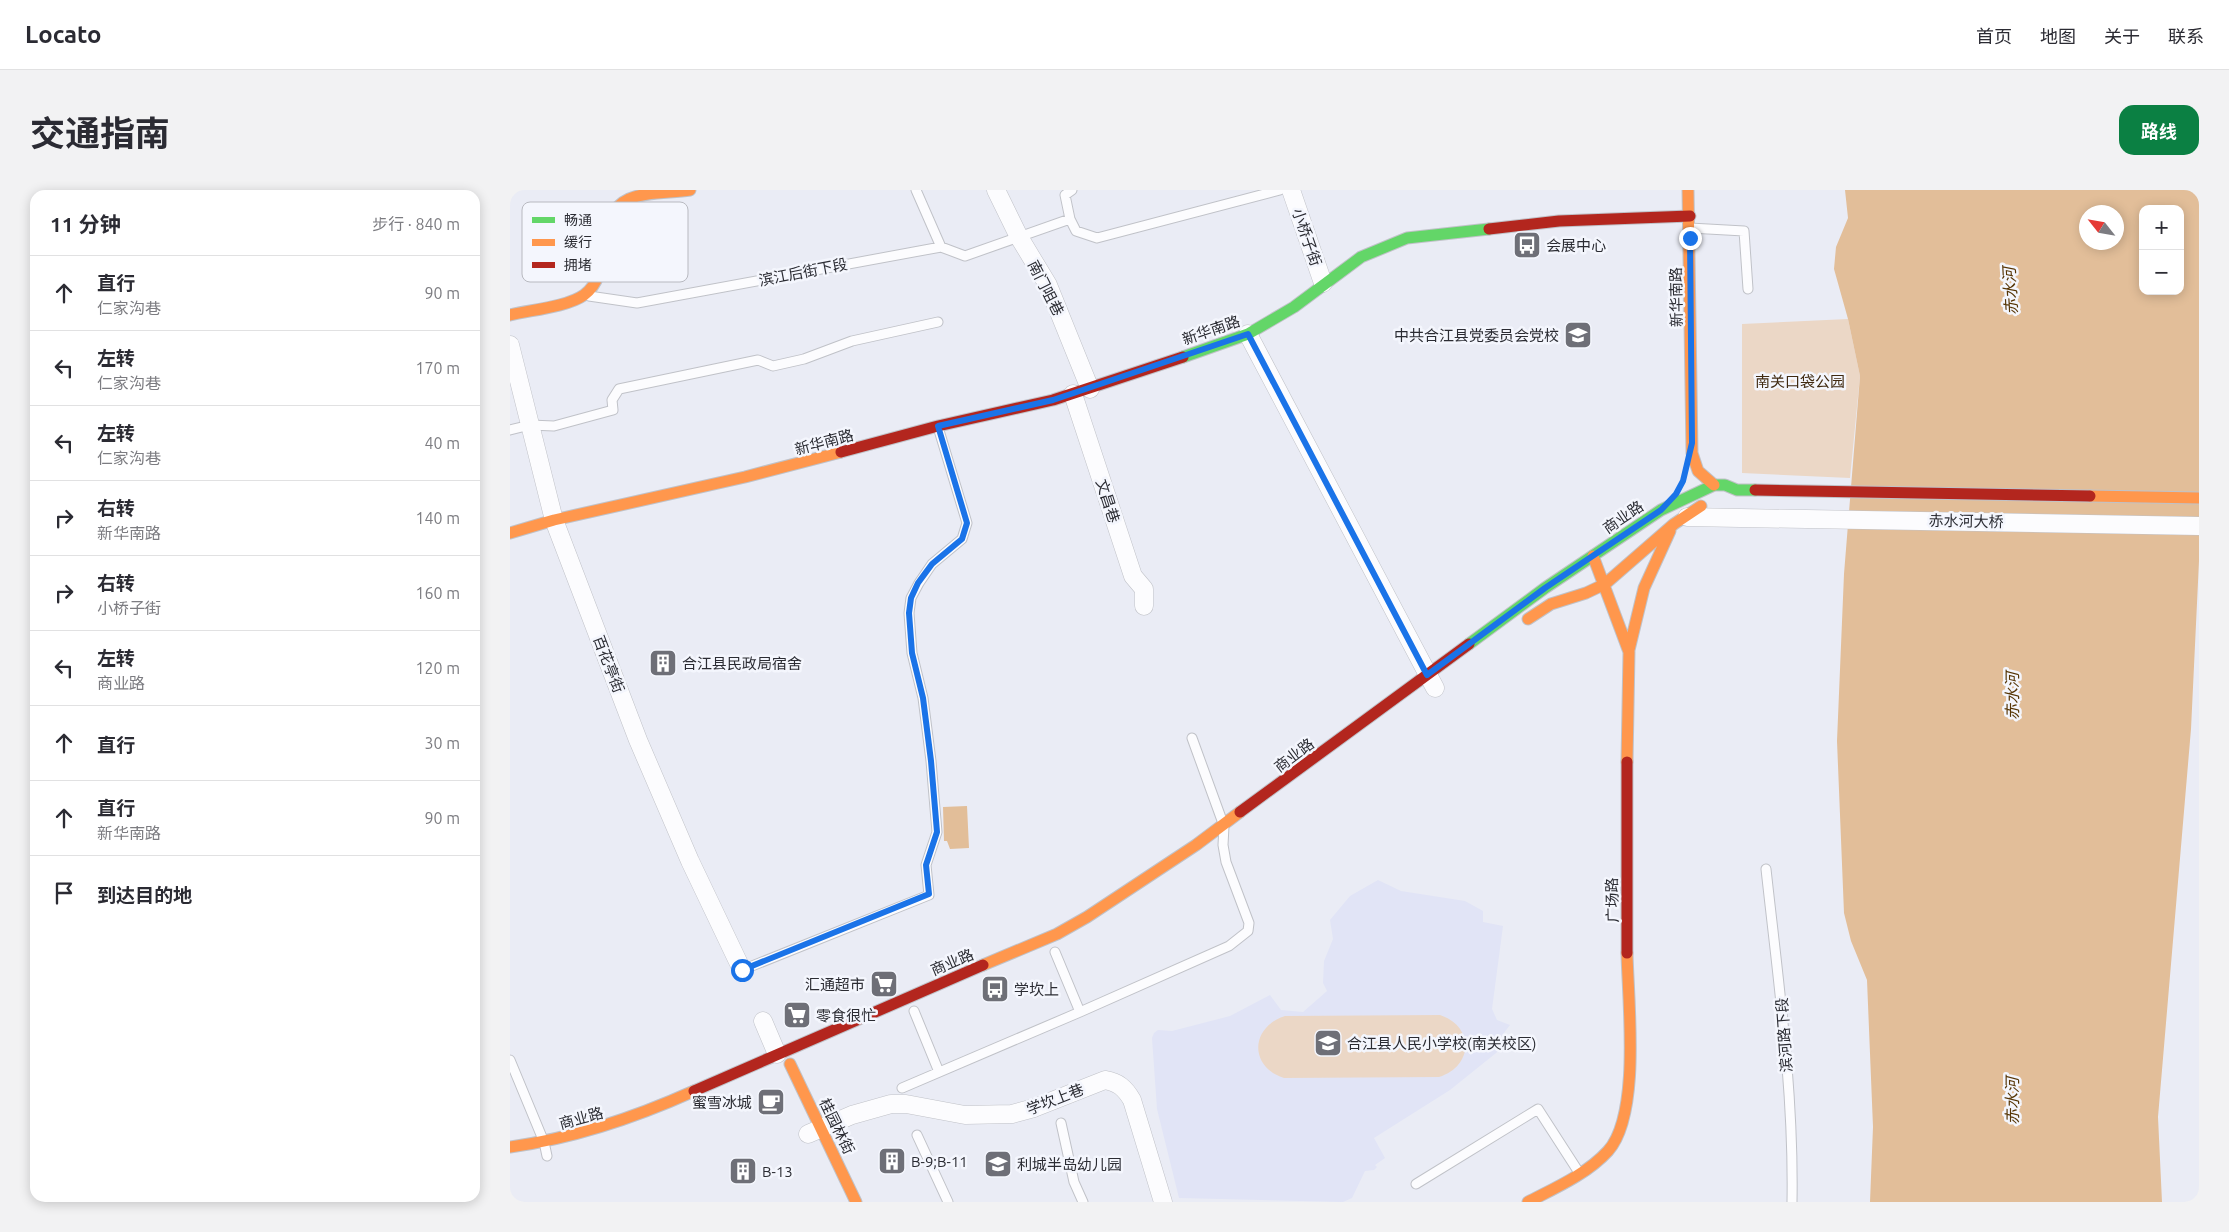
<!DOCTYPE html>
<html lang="zh">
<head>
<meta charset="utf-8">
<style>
	body { margin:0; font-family:Ubuntu,"Noto Sans SC",sans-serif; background:#f2f2f3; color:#2b2b33 }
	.controls { position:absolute; right:15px; top:15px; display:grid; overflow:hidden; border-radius:10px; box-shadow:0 2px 12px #0003 }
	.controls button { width:45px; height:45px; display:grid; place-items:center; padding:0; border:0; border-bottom:1px solid #e1e1e2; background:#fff; color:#2b2b33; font:25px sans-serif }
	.compass { position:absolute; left:1569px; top:15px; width:45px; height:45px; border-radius:50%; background:#fff; box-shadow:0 2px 12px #0003; rotate:301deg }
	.stop { position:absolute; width:15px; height:15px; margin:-11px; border:4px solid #1a73e8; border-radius:50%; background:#fff }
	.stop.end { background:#1a73e8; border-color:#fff; box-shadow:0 1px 5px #0008 }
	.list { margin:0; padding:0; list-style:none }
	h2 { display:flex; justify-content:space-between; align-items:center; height:65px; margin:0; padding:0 20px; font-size:21px }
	h2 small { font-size:16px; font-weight:400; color:#7c7c81 }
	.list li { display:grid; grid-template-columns:32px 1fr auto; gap:15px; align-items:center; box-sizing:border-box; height:75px; padding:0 20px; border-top:1px solid #e1e1e2 }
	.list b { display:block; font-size:19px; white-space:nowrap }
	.list p { margin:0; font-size:16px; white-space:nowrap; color:#7c7c81 }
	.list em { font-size:16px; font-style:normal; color:#7c7c81 }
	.icon { flex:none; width:28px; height:28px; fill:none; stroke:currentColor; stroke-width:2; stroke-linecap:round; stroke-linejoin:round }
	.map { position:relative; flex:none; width:1689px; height:1012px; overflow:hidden; border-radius:15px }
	header { display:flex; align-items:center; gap:30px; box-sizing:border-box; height:70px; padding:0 25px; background:#fff; border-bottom:1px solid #e1e1e2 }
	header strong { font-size:24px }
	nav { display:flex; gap:28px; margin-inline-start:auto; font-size:18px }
	.intro { display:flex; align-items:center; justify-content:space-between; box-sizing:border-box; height:120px; padding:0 30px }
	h1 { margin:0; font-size:35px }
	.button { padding:12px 22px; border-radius:15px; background:#0b8043; color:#fff; font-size:18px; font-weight:700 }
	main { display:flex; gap:30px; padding:0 30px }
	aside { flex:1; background:#fff; border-radius:15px; box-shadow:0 2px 12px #0003 }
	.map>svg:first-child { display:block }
</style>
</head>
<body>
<header>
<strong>Locato</strong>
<nav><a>首页</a><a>地图</a><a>关于</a><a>联系</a></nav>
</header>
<div class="intro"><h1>交通指南</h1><a class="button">路线</a></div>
<main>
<aside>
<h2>11 分钟<small>步行 · 840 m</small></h2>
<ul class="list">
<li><svg class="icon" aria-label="ahead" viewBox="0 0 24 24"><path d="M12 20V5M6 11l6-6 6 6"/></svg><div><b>直行</b><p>仁家沟巷</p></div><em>90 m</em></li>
<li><svg class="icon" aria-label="left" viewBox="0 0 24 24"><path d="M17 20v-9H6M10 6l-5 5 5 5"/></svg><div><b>左转</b><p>仁家沟巷</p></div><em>170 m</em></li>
<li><svg class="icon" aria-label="left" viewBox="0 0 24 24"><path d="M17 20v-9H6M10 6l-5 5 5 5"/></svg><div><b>左转</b><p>仁家沟巷</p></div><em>40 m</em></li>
<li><svg class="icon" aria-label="right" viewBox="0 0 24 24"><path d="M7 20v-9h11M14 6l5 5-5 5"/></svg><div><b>右转</b><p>新华南路</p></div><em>140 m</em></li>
<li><svg class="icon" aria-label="right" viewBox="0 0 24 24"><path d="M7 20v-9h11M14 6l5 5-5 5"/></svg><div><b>右转</b><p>小桥子街</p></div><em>160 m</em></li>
<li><svg class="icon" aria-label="left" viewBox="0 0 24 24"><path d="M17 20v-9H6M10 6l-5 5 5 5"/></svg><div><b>左转</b><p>商业路</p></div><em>120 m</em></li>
<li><svg class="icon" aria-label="ahead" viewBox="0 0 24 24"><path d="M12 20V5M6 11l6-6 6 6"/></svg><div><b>直行</b></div><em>30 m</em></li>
<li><svg class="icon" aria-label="ahead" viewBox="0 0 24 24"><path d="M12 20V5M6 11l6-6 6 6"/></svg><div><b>直行</b><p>新华南路</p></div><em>90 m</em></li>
<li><svg class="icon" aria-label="arrive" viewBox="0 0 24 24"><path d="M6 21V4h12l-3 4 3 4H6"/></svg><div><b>到达目的地</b></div></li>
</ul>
</aside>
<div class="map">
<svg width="1689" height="1012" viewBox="0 0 1689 1012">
	<rect width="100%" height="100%" fill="#eaecf5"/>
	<path fill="#e1e4f6" d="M 868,690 L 891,701 L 955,711 L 973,721 L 973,732 L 993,736 L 982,819 L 987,830 L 1000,835 L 990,848 L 996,855 L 940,900 L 864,948 L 875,968 L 865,975 L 867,977 L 864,980 L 855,981 L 842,1008 L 833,1012 L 669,1008 L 647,919 L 642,848 L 644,843 L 648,840 L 662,841 L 720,826 L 760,805 L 771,820 L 793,822 L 817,801 L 813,793 L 814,771 L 823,749 L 820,730 L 840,706 Z"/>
	<path fill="#ebd7c6" d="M 1338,129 L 1350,186 L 1340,288 L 1232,283 L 1232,134 Z
		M 930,825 C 964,836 964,876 929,887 L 774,888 C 739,877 740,837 775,826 Z"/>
	<path fill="#e2be99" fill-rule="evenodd" d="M 1335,0 L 1689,0 L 1689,371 L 1681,539 L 1648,927 L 1652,1012 L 1360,1012 L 1363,937 L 1357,790 L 1341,751 L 1334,723 L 1327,551 L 1334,384 L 1350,186 L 1338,129 L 1324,79 L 1326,57 L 1338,28 ZM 1633,19 L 1670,19 L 1670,101 L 1633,101 ZM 1576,22 L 1606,22 L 1606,52 L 1576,52 Z
		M 457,616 L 459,658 L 440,659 L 437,651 L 434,651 L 433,617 Z"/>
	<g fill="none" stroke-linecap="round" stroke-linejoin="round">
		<g stroke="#c0c2c8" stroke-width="11">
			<path id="lane" d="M 406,0 L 431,57
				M 562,0 L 555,5 L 560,29 L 566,41 L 587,48 L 770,0
				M 1180,38 L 1234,41 L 1238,99
				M 79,106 L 127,113 L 431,57 L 455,66 L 560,29
				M 0,240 L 20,235 L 44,236 L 103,220 L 102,210 L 109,199 L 248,170 L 263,176 L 294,169 L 342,151 L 428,132
				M 1256,679 C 1268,789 1284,901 1282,1012
				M 545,762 L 570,822
				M 232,780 L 419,705 L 416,675 L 427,642 L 421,571 L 413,508 L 402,463 L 399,423 L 401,408 L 409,393 L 422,374 L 452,349 L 457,333 L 428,237
				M 404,821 L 429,882
				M 0,870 L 34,952 L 37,966
				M 392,898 L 570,822 L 719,756 L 738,741 L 739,733 L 716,672 L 713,655 L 714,636 L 682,548
				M 551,933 L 564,992 L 573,1012
				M 407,945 L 438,1012
				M 906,994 L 1028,919 L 1068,981"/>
		</g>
		<g stroke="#c0c2c8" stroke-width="19">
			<path id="street" d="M 486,0 L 509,47 L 538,95 L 580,199
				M 781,0 L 813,93
				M 738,144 L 925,498
				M 0,155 L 44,330 L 128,550 L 180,671 L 232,780
				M 563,204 L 623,386 L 634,399 L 634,416
				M 1177,327 L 1689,336
				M 253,831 L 267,864
				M 298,944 L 342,925 L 381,914 L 396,914 L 455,925 L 502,924 L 524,918 L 595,890 C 608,892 615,898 622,910 L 653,1012"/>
		</g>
		<g stroke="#c0c2c8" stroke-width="13">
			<path id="fast" d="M 673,167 L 738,144 L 784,117 L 851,67 L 897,48 L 979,39
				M 959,454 L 1035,398 L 1151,320 L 1204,295 L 1215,295 L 1227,300 L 1245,300"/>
		</g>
		<g stroke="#c0c2c8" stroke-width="13">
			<path id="slow" d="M 1178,0 L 1182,263 L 1188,281 L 1204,295
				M 0,125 C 20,120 57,117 74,105 C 106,82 81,26 119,9 C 138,1 161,3 180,0
				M 1580,306 L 1689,308
				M 0,343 L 44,330 L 235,287 L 331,262
				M 1083,366 L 1119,462 L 1117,572
				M 1018,429 L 1041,414 L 1076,403 L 1095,394 L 1164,334 L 1191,316
				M 1119,460 L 1134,398 L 1160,341
				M 473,775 L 547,744 L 577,727 L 686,655 L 730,622
				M 280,874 L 346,1012
				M 0,957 C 65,948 124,928 184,901
				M 1018,1012 C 1045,998 1077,984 1098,961 C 1131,924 1118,812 1117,763"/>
		</g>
		<g stroke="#c0c2c8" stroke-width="13">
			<path id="jam" d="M 979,39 L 1049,31 L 1180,26
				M 331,262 L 428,236 L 543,210 L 673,167
				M 1245,300 L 1580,306
				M 730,622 L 959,454
				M 1117,763 L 1117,572
				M 184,901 L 473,775"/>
		</g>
		<use href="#lane" stroke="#fcfcfe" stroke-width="9"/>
		<use href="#street" stroke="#fcfcfe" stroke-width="18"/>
		<use href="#fast" stroke="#63d668" stroke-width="11"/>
		<use href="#slow" stroke="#ff974d" stroke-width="11"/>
		<use href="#jam" stroke="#b3261e" stroke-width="11"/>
	</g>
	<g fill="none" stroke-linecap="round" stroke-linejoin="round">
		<path stroke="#1a73e8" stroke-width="6" d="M 232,780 L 419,704 L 416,675 L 427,642 L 421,571 L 413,508 L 402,463 L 399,423 L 401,408 L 408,393 L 422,374 L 452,349 L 457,333 L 428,236 L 543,210 L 738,144 L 917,485 L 1035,398 L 1151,320 L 1166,304 L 1173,291 L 1182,253 L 1180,48"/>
	</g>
	<defs>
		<g id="bus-square" transform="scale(1.4375)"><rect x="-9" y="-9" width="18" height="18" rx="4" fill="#6e6f77" stroke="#f4f6fd"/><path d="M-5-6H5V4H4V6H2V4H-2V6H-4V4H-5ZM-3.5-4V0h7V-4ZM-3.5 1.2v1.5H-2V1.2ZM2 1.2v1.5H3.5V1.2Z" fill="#fff"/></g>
		<g id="school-square" transform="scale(1.4375)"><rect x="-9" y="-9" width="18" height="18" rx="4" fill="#6e6f77" stroke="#f4f6fd"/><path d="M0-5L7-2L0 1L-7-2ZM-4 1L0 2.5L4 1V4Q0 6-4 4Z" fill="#fff"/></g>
		<g id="building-square" transform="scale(1.4375)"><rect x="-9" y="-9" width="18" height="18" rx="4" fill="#6e6f77" stroke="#f4f6fd"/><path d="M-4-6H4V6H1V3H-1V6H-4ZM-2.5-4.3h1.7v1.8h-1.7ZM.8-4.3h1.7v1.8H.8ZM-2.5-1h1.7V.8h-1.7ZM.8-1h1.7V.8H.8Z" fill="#fff"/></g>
		<g id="supermarket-square" transform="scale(1.4375)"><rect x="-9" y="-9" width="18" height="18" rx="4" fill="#6e6f77" stroke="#f4f6fd"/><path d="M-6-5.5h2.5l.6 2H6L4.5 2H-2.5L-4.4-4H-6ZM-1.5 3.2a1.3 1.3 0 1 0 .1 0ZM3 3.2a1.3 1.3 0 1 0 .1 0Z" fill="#fff"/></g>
		<g id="cafe-square" transform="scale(1.4375)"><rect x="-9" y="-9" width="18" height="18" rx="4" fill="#6e6f77" stroke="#f4f6fd"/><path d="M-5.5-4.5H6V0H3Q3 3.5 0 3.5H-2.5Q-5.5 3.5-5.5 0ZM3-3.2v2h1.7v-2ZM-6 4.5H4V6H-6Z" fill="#fff"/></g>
	</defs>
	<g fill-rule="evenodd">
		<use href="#bus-square" x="1017" y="55"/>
		<use href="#school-square" x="1068" y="145"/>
		<use href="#building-square" x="153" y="473"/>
		<use href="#supermarket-square" x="374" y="794"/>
		<use href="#bus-square" x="485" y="799"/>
		<use href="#supermarket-square" x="287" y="825"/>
		<use href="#school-square" x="818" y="853"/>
		<use href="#cafe-square" x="261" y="912"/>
		<use href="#building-square" x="382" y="971"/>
		<use href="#school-square" x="488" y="974"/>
		<use href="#building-square" x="233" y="981"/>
	</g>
	<g text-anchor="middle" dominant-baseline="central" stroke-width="5" stroke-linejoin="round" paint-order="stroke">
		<g font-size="15" fill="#2b2c33" stroke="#f4f6fd">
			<text transform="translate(797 47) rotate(71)">小桥子街</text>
			<text transform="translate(293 82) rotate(-11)">滨江后街下段</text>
			<text transform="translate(536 98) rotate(63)">南门咀巷</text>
			<text transform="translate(1166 107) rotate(-91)">新华南路</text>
			<text transform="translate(701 140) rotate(-19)">新华南路</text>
			<text transform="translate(314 252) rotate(-15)">新华南路</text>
			<text transform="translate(598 311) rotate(72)">文昌巷</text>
			<text transform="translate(1113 327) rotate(-34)">商业路</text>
			<text transform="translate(1456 331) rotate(1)">赤水河大桥</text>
			<text transform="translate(99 474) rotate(69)">百花亭街</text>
			<text transform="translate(784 565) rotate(-37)">商业路</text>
			<text transform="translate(1102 710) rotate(-91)">广场路</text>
			<text transform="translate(442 772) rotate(-23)">商业路</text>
			<text transform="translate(1274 845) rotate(-94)">滨河路下段</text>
			<text transform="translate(545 909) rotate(-21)">学坎上巷</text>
			<text transform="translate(71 928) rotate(-15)">商业路</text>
			<text transform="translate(327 936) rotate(64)">桂园林街</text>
		</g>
		<g font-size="15" fill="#2b2c33" stroke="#f4f6fd" text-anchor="start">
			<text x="1036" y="55">会展中心</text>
			<text x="1049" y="145" text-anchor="end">中共合江县党委员会党校</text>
			<text x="172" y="473">合江县民政局宿舍</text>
			<text x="355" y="794" text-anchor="end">汇通超市</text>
			<text x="504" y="799">学坎上</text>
			<text x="306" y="825">零食很忙</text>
			<text x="837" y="853">合江县人民小学校(南关校区)</text>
			<text x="242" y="912" text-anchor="end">蜜雪冰城</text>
			<text x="401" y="971">B-9;B-11</text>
			<text x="507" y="974">利城半岛幼儿园</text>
			<text x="252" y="981">B-13</text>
		</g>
		<g font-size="15" fill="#402a11" stroke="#f4f6fd">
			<text x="1290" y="191">南关口袋公园</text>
		</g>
		<g font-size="16" font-style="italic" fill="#563505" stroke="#f4f6fd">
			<text transform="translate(1500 101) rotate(-93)">赤水河</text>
			<text transform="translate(1502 506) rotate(-90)">赤水河</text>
			<text transform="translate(1502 911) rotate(-90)">赤水河</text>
		</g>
	</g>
	<rect x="12" y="12" width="166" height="80" rx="8" fill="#f4f6fd" stroke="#b8b9c0" stroke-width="1"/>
	<rect x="22" y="27" width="23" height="6" fill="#63d668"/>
	<rect x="22" y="49" width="23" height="7" fill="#ff974d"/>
	<rect x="22" y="72" width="23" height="6" fill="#b3261e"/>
	<g font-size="14" fill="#2b2c33">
		<text x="54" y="35">畅通</text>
		<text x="54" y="57">缓行</text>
		<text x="54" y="80">拥堵</text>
	</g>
</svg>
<div class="controls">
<button>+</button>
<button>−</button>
</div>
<svg class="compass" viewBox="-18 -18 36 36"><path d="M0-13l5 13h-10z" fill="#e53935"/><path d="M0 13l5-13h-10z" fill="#7c7c81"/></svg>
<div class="stop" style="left:232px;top:780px"></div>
<div class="stop end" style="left:1180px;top:48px"></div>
</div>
</main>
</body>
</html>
